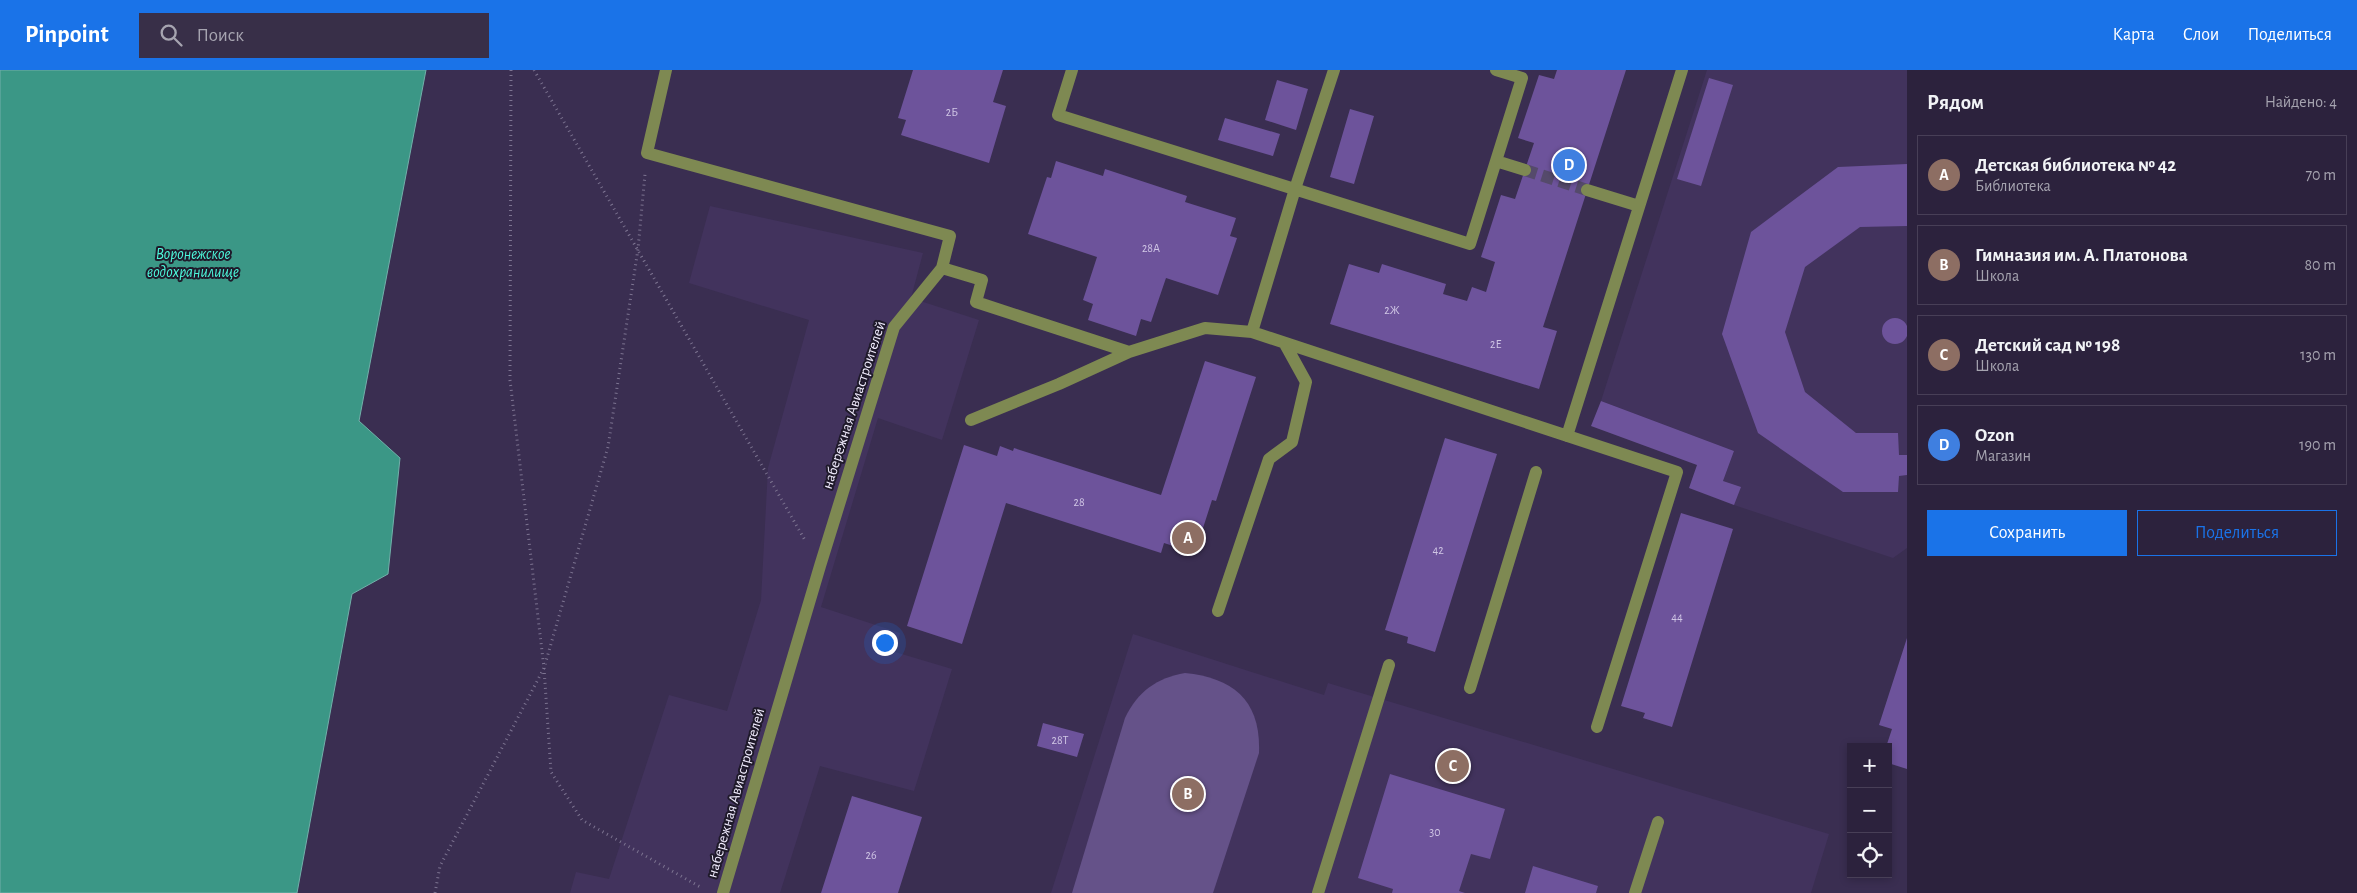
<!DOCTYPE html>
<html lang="ru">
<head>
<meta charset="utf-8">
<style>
	body { margin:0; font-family:"Alegreya Sans",sans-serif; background:#382f48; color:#f1f3f6 }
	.controls { position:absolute; right:15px; bottom:15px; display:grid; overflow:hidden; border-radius:0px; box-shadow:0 2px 8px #0003 }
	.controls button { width:45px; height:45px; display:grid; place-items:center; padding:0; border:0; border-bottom:1px solid #483f57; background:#2c223d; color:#f1f3f6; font:25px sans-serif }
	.you { position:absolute; left:884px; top:572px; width:18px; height:18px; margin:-12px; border:4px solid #fff; border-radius:50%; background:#1a73e8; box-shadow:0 0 0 8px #1a73e833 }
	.badge { display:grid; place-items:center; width:32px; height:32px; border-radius:50%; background:#1a73e8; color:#fff; font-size:16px; font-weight:700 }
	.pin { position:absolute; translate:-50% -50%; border:2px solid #fff; box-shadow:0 1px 5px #0006 }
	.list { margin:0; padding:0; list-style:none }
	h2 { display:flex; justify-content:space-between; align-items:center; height:65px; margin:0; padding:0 20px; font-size:21px }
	h2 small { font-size:16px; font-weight:400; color:#a6a4b0 }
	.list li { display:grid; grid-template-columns:32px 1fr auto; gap:15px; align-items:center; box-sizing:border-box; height:80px; margin:0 10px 10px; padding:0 10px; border:1px solid #483f57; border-radius:0px }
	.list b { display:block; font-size:19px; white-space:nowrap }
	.list p { margin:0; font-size:16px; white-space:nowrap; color:#a6a4b0 }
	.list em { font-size:16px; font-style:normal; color:#a6a4b0 }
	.actions { display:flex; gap:10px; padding:15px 20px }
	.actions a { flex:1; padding:11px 0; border:1px solid #1a73e8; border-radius:0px; text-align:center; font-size:18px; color:#1a73e8 }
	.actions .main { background:#1a73e8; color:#fff }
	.icon { flex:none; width:28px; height:28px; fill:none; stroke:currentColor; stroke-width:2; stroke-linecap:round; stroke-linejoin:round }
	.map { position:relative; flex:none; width:1907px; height:823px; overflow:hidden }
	header { display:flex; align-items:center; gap:30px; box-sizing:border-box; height:70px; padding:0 25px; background:#1a73e8; color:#fff }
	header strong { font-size:24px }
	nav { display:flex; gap:28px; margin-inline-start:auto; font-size:18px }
	.search { width:350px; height:45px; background:#382f48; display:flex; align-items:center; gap:12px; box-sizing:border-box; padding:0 18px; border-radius:0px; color:#a6a4b0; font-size:19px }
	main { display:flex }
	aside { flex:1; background:#2c223d }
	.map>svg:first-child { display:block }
</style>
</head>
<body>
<header>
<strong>Pinpoint</strong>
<div class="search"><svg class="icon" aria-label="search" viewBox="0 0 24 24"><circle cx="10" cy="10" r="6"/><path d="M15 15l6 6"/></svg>Поиск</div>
<nav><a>Карта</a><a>Слои</a><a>Поделиться</a></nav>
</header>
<main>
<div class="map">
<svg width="1907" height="823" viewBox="0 0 1907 823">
	<rect width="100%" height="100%" fill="#3a2e51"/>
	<path fill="#42335d" d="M 1707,0 L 1907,0 L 1907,478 L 1893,488 L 1734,435 L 1723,411 L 1734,381 L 1601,331 Z
		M 710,136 L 923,183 L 911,228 L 979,250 L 942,370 L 878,348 L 821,537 L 900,563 L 895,582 L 952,599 L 914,721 L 820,696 L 780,823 L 570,823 L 576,802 L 609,809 L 669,625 L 727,641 L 761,530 L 768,398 L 809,250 L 689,213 Z
		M 1133,564 L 1324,625 L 1328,613 L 1829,764 L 1811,823 L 1051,823 Z"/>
	<path fill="#655289" d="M 1185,603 C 1234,608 1261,631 1259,683 L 1213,823 L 1072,823 L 1125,648 C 1138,621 1157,608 1185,603 Z"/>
	<path fill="#3b9786" stroke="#72b0aa" d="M 0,0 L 426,0 L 359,351 L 400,388 L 388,504 L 352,524 L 297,823 L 0,823 Z"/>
	<path fill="#6d539b" d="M 913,0 L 1003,0 L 993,32 L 1006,36 L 989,93 L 901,65 L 906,50 L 898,48 Z
		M 1557,0 L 1626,0 L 1543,257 L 1557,261 L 1539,319 L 1330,254 L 1349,194 L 1379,203 L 1382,194 L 1446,214 L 1443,224 L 1467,231 L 1472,217 L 1486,222 L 1495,192 L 1481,187 L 1501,125 L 1515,129 L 1534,73 L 1518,68 L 1539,5 L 1554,9 Z
		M 1709,8 L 1733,15 L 1701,116 L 1677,109 Z
		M 1277,10 L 1308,19 L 1296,60 L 1265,50 Z
		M 1350,39 L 1374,46 L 1354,114 L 1330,107 Z
		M 1225,48 L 1280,64 L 1273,86 L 1218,70 Z
		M 1056,91 L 1103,106 L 1105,99 L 1187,126 L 1185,132 L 1236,148 L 1230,166 L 1237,168 L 1218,225 L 1166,208 L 1151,252 L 1141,249 L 1136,266 L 1088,250 L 1093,234 L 1083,230 L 1097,187 L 1028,164 L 1047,107 L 1051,108 Z
		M 1907,94 L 1907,156 L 1860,157 L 1805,197 L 1785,262 L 1805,322 L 1856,363 L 1898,363 L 1899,385 L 1907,385 L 1907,405 L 1899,406 L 1898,422 L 1843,422 L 1758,363 L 1722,264 L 1751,162 L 1838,97 Z
		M1882 261a13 13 0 1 1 26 0a13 13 0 1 1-26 0Z
		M 1205,291 L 1256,307 L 1216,431 L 1212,430 L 1195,483 L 1164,473 L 1161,483 L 1006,433 L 962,574 L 907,556 L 964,375 L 997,386 L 1000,376 L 1013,381 L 1014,378 L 1161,425 Z
		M 1601,331 L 1734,381 L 1723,411 L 1741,417 L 1734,435 L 1689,418 L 1697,395 L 1591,356 Z
		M 1445,368 L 1497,384 L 1435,582 L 1407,573 L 1408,567 L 1385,560 Z
		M 1681,443 L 1733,459 L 1672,657 L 1643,648 L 1645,643 L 1621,636 Z
		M 1907,568 L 1907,699 L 1888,693 L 1888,677 L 1886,677 L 1892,659 L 1879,655 Z
		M 1043,653 L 1084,664 L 1077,687 L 1037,676 Z
		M 1390,704 L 1505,739 L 1490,789 L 1471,784 L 1459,821 L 1465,823 L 1392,823 L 1393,819 L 1358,808 Z
		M 852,726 L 922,747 L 898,823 L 821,823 Z
		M 1533,796 L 1598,816 L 1596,823 L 1525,823 Z"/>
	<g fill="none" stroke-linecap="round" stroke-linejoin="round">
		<path stroke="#554a6b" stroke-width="12" stroke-dasharray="12 6" stroke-linecap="butt" d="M 1525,100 L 1587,120"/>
		<path stroke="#7d7491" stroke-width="3" stroke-dasharray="1 4" stroke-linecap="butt" d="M 511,0 L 510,310 L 544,598 L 551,702 L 582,750 L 702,818
			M 534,0 L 806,472
			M 435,823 L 440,796 L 544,598 L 608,377 L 638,179 L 645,104"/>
		<path stroke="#7e8952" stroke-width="12" d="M 666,0 L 647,83 L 950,166 L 942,198 L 894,257 L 820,496 L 723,823
			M 1072,0 L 1058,45 L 1470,174 L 1522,8 L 1496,0
			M 1496,91 L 1525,100
			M 1587,120 L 1639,136
			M 942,198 L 982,210 L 976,232 L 1129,282 L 1205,258 L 1252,262 L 1677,402 L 1597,657
			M 1252,262 L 1295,119 L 1334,0
			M 971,350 L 1059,314 L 1129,282
			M 1567,366 L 1682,0
			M 1218,541 L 1269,389 L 1292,372 L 1306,312 L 1285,274
			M 1470,618 L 1536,402
			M 1318,823 L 1389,595
			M 1635,823 L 1658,752"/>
	</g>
	<g text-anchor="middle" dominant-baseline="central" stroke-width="4" stroke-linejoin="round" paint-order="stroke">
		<g font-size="12" fill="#d0c6e5">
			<text x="952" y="42">2Б</text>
			<text x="1151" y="178">28А</text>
			<text x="1392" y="240">2Ж</text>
			<text x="1496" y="274">2Е</text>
			<text x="1079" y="432">28</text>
			<text x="1438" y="480">42</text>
			<text x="1677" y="547">44</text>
			<text x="1060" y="670">28Т</text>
			<text x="1435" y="762">30</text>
			<text x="871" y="785">26</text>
		</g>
		<g font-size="15" fill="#f1ecfe" stroke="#1f1a2a">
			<text transform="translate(854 335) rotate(-72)">набережная Авиастроителей</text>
			<text transform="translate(736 723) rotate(-74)">набережная Авиастроителей</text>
		</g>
		<g font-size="16" font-style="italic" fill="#4cf7da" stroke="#1f1a2a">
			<text x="193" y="184">Воронежское<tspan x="193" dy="18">водохранилище</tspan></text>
		</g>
	</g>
</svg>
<div class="controls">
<button>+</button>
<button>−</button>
<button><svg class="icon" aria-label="locate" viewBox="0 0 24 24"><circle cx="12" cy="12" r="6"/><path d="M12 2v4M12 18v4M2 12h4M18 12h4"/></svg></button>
</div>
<div class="you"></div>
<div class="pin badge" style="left:1188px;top:468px;background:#8d6e63">A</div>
<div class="pin badge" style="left:1188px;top:724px;background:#8d6e63">B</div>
<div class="pin badge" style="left:1453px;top:696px;background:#8d6e63">C</div>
<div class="pin badge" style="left:1569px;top:95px;background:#3f7fe0">D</div>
</div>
<aside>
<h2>Рядом<small>Найдено: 4</small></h2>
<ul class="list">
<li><span class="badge" style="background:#8d6e63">A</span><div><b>Детская библиотека № 42</b><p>Библиотека</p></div><em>70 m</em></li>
<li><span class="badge" style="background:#8d6e63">B</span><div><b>Гимназия им. А. Платонова</b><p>Школа</p></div><em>80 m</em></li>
<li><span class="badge" style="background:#8d6e63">C</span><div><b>Детский сад № 198</b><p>Школа</p></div><em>130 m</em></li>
<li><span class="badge" style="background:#3f7fe0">D</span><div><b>Ozon</b><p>Магазин</p></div><em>190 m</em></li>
</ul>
<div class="actions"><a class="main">Сохранить</a><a>Поделиться</a></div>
</aside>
</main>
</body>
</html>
